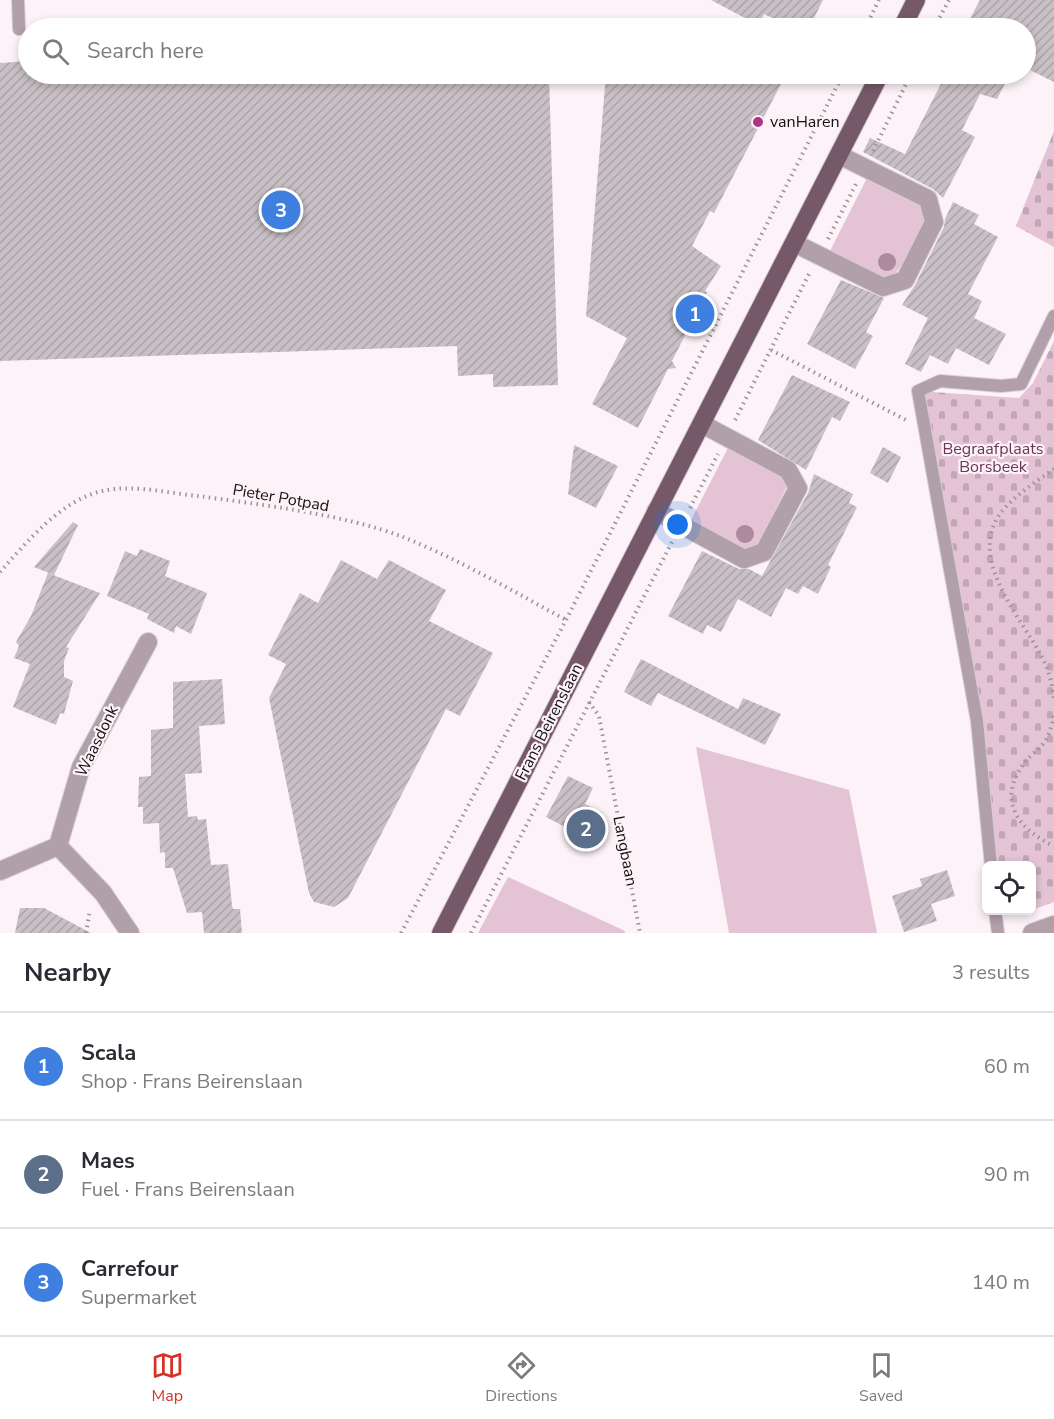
<!DOCTYPE html>
<html lang="en">
<head>
<meta charset="utf-8">
<style>
	body { margin:0; font-family:"Nunito Sans",sans-serif; background:#f2f2f3; color:#2b2b33 }
	.controls { position:absolute; right:18px; bottom:18px; display:grid; overflow:hidden; border-radius:9px; box-shadow:0 3px 9px #0003 }
	.controls button { width:54px; height:54px; display:grid; place-items:center; padding:0; border:0; border-bottom:2px solid #e1e1e2; background:#fff; color:#2b2b33; font:30px sans-serif }
	.you { position:absolute; left:678px; top:525px; width:21px; height:21px; margin:-15px; border:4px solid #fff; border-radius:50%; background:#1a73e8; box-shadow:0 0 0 9px #1a73e833 }
	.badge { display:grid; place-items:center; width:39px; height:39px; border-radius:50%; background:#d93025; color:#fff; font-size:20px; font-weight:700 }
	.pin { position:absolute; translate:-50% -50%; border:3px solid #fff; box-shadow:0 2px 6px #0006 }
	.list { margin:0; padding:0; list-style:none }
	h2 { display:flex; justify-content:space-between; align-items:center; height:78px; margin:0; padding:0 24px; font-size:26px }
	h2 small { font-size:20px; font-weight:400; color:#7c7c81 }
	.list li { display:grid; grid-template-columns:39px 1fr auto; gap:18px; align-items:center; box-sizing:border-box; height:108px; padding:0 24px; border-top:2px solid #e1e1e2 }
	.list b { display:block; font-size:22px; white-space:nowrap }
	.list p { margin:0; font-size:20px; white-space:nowrap; color:#7c7c81 }
	.list em { font-size:20px; font-style:normal; color:#7c7c81 }
	.icon { flex:none; width:33px; height:33px; fill:none; stroke:currentColor; stroke-width:2; stroke-linecap:round; stroke-linejoin:round }
	.map { position:relative; flex:none; width:1054px; height:933px; overflow:hidden }
	.search { position:absolute; background:#fff; box-shadow:0 3px 9px #0003; left:18px; right:18px; top:18px; height:66px; display:flex; align-items:center; gap:15px; box-sizing:border-box; padding:0 21px; border-radius:33px; color:#7c7c81; font-size:22px }
	.sheet { height:402px; background:#fff }
	nav { display:flex; justify-content:space-around; align-items:center; box-sizing:border-box; height:84px; border-top:2px solid #e1e1e2; background:#fff; font-size:16px; color:#7c7c81 }
	nav a { display:grid; justify-items:center; gap:3px }
	nav .on { color:#d93025 }
	.map>svg:first-child { display:block }
</style>
</head>
<body>
<div class="map">
<svg width="1054" height="933" viewBox="0 0 1054 933">
	<defs>
		<pattern id="cemetery-stones" width="16" height="16" patternUnits="userSpaceOnUse" patternTransform="scale(1.5)"><rect width="16" height="16" fill="#e3c3d4"/><path d="M2 7V4a2 2 0 0 1 4 0v3zM10 15v-3a2 2 0 0 1 4 0v3z" fill="#c2a6b5"/></pattern>
		<pattern id="building-hatch" width="6" height="6" patternUnits="userSpaceOnUse" patternTransform="scale(1.5)"><rect width="6" height="6" fill="#c9c0c5"/><path d="M-1 1l2-2M0 6l6-6M5 7l2-2" fill="none" stroke="#aca4a8"/></pattern>
	</defs>
	<rect width="100%" height="100%" fill="#fcf2f7"/>
	<path fill="#e3c3d4" d="M 867,178 L 924,207 C 928,225 903,270 888,280 L 830,251 Z
		M 729,446 L 785,474 L 788,484 L 757,547 L 746,551 L 690,522 Z
		M 696,747 L 849,790 L 877,933 L 729,933 Z
		M 508,877 L 623,930 L 626,933 L 478,933 Z"/>
	<path fill="url(#cemetery-stones)" d="M 1054,131 L 1054,247 L 1016,226 Z
		M 1054,341 L 1054,902 L 1032,910 L 1032,866 L 991,865 L 977,721 L 918,391 L 1019,398 L 1033,383 Z"/>
	<path fill="url(#building-hatch)" d="M 711,0 L 823,0 L 809,28 L 793,28 L 764,14 L 758,25 Z
		M 980,0 L 1054,0 L 1054,82 L 1026,68 L 1026,28 L 965,28 Z
		M 28,61 L 28,74 L 549,74 L 558,385 L 493,387 L 493,374 L 458,376 L 457,346 L 0,361 L 0,63 Z
		M 606,74 L 766,74 L 782,82 L 714,213 L 710,211 L 692,246 L 721,266 L 705,291 L 707,292 L 672,361 L 676,368 L 668,369 L 638,428 L 592,404 L 627,338 L 586,316 Z
		M 946,74 L 1010,74 L 997,99 L 980,94 L 962,130 L 975,137 L 943,198 L 933,189 L 863,152 L 870,138 L 905,154 Z
		M 953,202 L 979,215 L 974,224 L 998,237 L 968,294 L 982,301 L 974,318 L 1006,334 L 989,365 L 956,348 L 948,364 L 930,355 L 921,372 L 905,364 L 928,318 L 902,305 L 915,285 L 944,227 L 945,219 Z
		M 841,280 L 884,298 L 866,332 L 873,336 L 855,369 L 807,344 Z
		M 792,375 L 850,402 L 840,421 L 832,417 L 806,470 L 758,440 Z
		M 574,445 L 618,466 L 596,508 L 568,494 Z
		M 883,447 L 901,457 L 888,483 L 870,473 Z
		M 814,474 L 853,494 L 849,503 L 857,507 L 828,565 L 831,567 L 818,594 L 803,586 L 798,594 L 786,588 L 771,617 L 738,599 L 721,632 L 707,625 L 703,634 L 668,616 L 702,551 L 739,569 L 749,569 L 762,576 L 808,493 Z
		M 73,522 L 78,525 L 54,575 L 34,567 Z
		M 140,549 L 170,561 L 165,576 L 207,593 L 191,634 L 176,626 L 174,633 L 147,619 L 149,614 L 107,596 L 125,551 L 137,556 Z
		M 341,560 L 377,579 L 389,560 L 446,590 L 429,621 L 493,653 L 460,716 L 446,709 L 348,898 L 334,907 L 314,902 L 309,893 L 269,698 L 286,664 L 268,655 L 300,593 L 318,603 Z
		M 48,573 L 100,593 L 66,647 L 69,648 L 64,661 L 64,677 L 73,681 L 64,714 L 60,713 L 56,725 L 13,707 L 30,664 L 14,658 L 19,646 L 16,642 L 31,616 Z
		M 641,659 L 738,709 L 743,698 L 781,714 L 765,745 L 658,693 L 651,706 L 624,692 Z
		M 222,679 L 225,724 L 199,726 L 202,773 L 185,774 L 188,817 L 197,816 L 198,820 L 206,819 L 211,865 L 228,864 L 232,906 L 233,909 L 240,909 L 242,933 L 204,933 L 202,912 L 187,913 L 173,868 L 165,868 L 165,852 L 160,853 L 159,823 L 143,824 L 143,807 L 138,807 L 139,777 L 151,776 L 151,730 L 173,728 L 173,682 Z
		M 568,776 L 593,788 L 585,804 L 603,813 L 590,840 L 546,817 Z
		M 947,870 L 955,896 L 931,904 L 937,921 L 904,932 L 892,896 L 922,886 L 920,879 Z
		M 20,908 L 44,908 L 91,933 L 15,933 Z"/>
	<g fill="none" stroke-linecap="round" stroke-linejoin="round">
		<g stroke="#d7ced2" stroke-width="14">
			<path id="lane" d="M 18,0 L 19,29
				M 991,866 L 977,721 L 918,391 L 940,381 L 1001,386 L 1021,384 L 1054,316
				M 995,910 L 998,933"/>
		</g>
		<g stroke="#d7ced2" stroke-width="20">
			<path id="street" d="M 794,243 L 883,287 L 905,280 L 934,222 L 928,199 L 839,155
				M 656,511 L 744,559 L 764,552 L 798,488 L 788,470 L 702,424
				M 58,846 L 81,767 L 148,642
				M 0,871 L 58,846 L 103,893 L 130,933
				M 1032,933 L 1054,925"/>
		</g>
		<g stroke="#d7ced2" stroke-width="20">
			<path id="primary" d="M 902,28 L 916,0
				M 441,933 L 880,74"/>
		</g>
		<path stroke="#9a9396" stroke-width="4" stroke-dasharray="1.5 4.5" stroke-linecap="butt" d="M 865,28 L 879,0
			M 934,28 L 949,0
			M 873,151 L 911,74
			M 828,239 L 856,184
			M 771,350 L 906,420
			M 735,420 L 810,272
			M 1054,469 C 1037,481 1018,493 1004,509 C 963,555 1021,617 1042,657 C 1049,670 1053,686 1054,701
			M 690,508 L 718,454
			M 0,572 C 28,541 60,501 102,491 C 133,484 167,493 198,496 C 258,504 347,515 403,537 C 460,560 513,591 566,620
			M 589,702 L 599,716 L 640,933
			M 1054,716 C 1052,723 1050,732 1047,738 C 1041,749 1028,756 1022,766 C 997,803 1020,830 1054,846
			M 86,933 L 90,910
			M 401,933 L 566,620 L 843,74
			M 471,933 L 672,542"/>
		<use href="#lane" stroke="#b19fa9" stroke-width="12"/>
		<use href="#street" stroke="#b19fa9" stroke-width="18"/>
		<use href="#primary" stroke="#765969" stroke-width="18"/>
	</g>
	<g fill="#ac8b9e">
		<circle cx="887" cy="262" r="9"/>
		<circle cx="745" cy="534" r="9"/>
	</g>
	<circle fill="#af3486" stroke="#fcf2f7" stroke-width="2" cx="758" cy="122" r="6"/>
	<g text-anchor="middle" dominant-baseline="central" stroke-width="4.5" stroke-linejoin="round" paint-order="stroke">
		<g font-size="16" fill="#141112" stroke="#fcf2f7" text-anchor="start">
			<text x="770" y="122">vanHaren</text>
		</g>
		<g font-size="16" fill="#6a3756" stroke="#fcf2f7">
			<text x="993" y="449">Begraafplaats<tspan x="993" dy="18">Borsbeek</tspan></text>
		</g>
		<g font-size="16" fill="#141112" stroke="#fcf2f7">
			<text transform="translate(281 498) rotate(10)">Pieter Potpad</text>
			<text transform="translate(549 722) rotate(-63)">Frans Beirenslaan</text>
			<text transform="translate(97 741) rotate(-64)">Waasdonk</text>
			<text transform="translate(625 851) rotate(79)">Langbaan</text>
		</g>
	</g>
</svg>
<div class="controls">
<button><svg class="icon" aria-label="locate" viewBox="0 0 24 24"><circle cx="12" cy="12" r="6"/><path d="M12 2v4M12 18v4M2 12h4M18 12h4"/></svg></button>
</div>
<div class="you"></div>
<div class="pin badge" style="left:695px;top:314px;background:#3f7fe0">1</div>
<div class="pin badge" style="left:586px;top:829px;background:#5c6f8a">2</div>
<div class="pin badge" style="left:281px;top:210px;background:#3f7fe0">3</div>
<div class="search"><svg class="icon" aria-label="search" viewBox="0 0 24 24"><circle cx="10" cy="10" r="6"/><path d="M15 15l6 6"/></svg>Search here</div>
</div>
<section class="sheet">
<h2>Nearby<small>3 results</small></h2>
<ul class="list">
<li><span class="badge" style="background:#3f7fe0">1</span><div><b>Scala</b><p>Shop · Frans Beirenslaan</p></div><em>60 m</em></li>
<li><span class="badge" style="background:#5c6f8a">2</span><div><b>Maes</b><p>Fuel · Frans Beirenslaan</p></div><em>90 m</em></li>
<li><span class="badge" style="background:#3f7fe0">3</span><div><b>Carrefour</b><p>Supermarket</p></div><em>140 m</em></li>
</ul>
</section>
<nav>
<a class="on"><svg class="icon" aria-label="map" viewBox="0 0 24 24"><path d="M3 6l6-2 6 2 6-2v14l-6 2-6-2-6 2zM9 4v14M15 6v14"/></svg>Map</a>
<a><svg class="icon" aria-label="directions" viewBox="0 0 24 24"><path d="M12 3l9 9-9 9-9-9zM9 14v-3h6M13 9l2 2-2 2"/></svg>Directions</a>
<a><svg class="icon" aria-label="saved" viewBox="0 0 24 24"><path d="M7 4h10v16l-5-4-5 4z"/></svg>Saved</a>
</nav>
</body>
</html>
